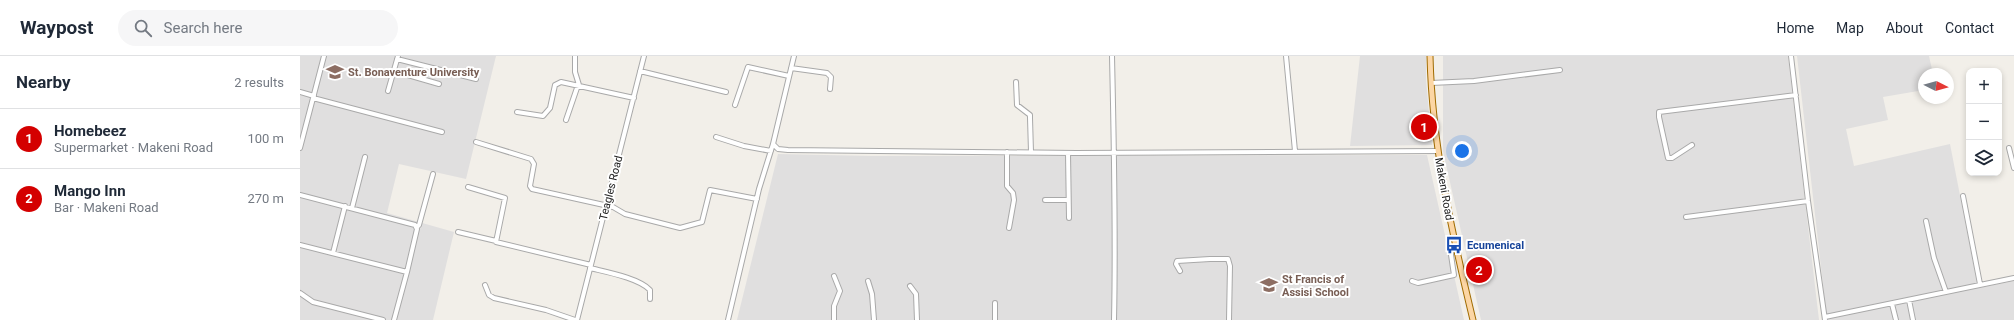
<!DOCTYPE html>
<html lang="en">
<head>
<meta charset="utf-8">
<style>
	body { margin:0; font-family:Roboto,sans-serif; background:#f6f6f7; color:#1f2937 }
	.controls { position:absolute; right:12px; top:12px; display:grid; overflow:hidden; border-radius:8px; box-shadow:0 2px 6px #0003 }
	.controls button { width:36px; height:36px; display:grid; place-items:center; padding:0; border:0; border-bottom:1px solid #e0e1e3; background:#fff; color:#1f2937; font:20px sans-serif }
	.compass { position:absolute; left:1618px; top:12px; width:36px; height:36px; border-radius:50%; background:#fff; box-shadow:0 2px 6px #0003; rotate:96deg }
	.you { position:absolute; left:1162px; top:95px; width:14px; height:14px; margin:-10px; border:3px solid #fff; border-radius:50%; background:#1a73e8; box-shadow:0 0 0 6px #1a73e833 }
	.badge { display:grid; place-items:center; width:26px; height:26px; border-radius:50%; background:#d40000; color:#fff; font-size:13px; font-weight:700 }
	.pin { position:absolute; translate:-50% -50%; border:2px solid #fff; box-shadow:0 1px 4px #0006 }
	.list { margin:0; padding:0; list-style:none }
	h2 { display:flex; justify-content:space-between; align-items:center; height:52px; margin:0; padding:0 16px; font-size:17px }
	h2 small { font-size:13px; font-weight:400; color:#747a83 }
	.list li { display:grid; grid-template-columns:26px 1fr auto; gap:12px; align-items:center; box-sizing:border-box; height:60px; padding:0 16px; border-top:1px solid #e0e1e3 }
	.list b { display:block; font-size:15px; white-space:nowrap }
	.list p { margin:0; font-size:13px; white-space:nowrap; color:#747a83 }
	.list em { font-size:13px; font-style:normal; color:#747a83 }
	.icon { flex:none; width:22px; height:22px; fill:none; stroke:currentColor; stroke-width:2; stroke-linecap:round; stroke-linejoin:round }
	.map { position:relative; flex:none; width:1714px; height:264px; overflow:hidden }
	header { display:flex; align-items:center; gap:24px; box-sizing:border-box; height:56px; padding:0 20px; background:#fff; border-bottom:1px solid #e0e1e3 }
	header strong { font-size:19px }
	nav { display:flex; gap:22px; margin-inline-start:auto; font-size:14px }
	.search { width:280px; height:36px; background:#f6f6f7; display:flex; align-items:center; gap:10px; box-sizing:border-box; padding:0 14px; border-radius:22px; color:#747a83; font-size:15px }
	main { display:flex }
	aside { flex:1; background:#fff }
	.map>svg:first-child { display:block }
</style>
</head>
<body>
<header>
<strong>Waypost</strong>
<div class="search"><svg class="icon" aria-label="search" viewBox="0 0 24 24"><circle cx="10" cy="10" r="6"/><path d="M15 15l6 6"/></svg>Search here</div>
<nav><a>Home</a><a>Map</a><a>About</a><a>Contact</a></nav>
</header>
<main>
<aside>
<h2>Nearby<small>2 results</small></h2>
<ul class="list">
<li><span class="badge">1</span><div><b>Homebeez</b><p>Supermarket · Makeni Road</p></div><em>100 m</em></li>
<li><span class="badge">2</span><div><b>Mango Inn</b><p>Bar · Makeni Road</p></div><em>270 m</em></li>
</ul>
</aside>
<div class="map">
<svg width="1714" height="264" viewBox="0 0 1714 264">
	<rect width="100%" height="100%" fill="#f2efe9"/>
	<path fill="#e0dfdf" d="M 0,0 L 196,0 L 166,123 L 99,108 L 87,157 L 154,176 L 133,264 L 0,264 Z
		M 1060,0 L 1126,0 L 1126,24 L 1132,89 L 1050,90 Z
		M 1143,0 L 1488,0 L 1519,264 L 1181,264 L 1143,95 Z
		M 1497,0 L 1629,0 L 1633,18 L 1624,18 L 1624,34 L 1583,41 L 1588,64 L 1546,73 L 1554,110 L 1650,88 L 1678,232 L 1714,225 L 1714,264 L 1527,264 Z
		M 478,98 L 571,100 L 1127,99 L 1164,264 L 437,264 Z"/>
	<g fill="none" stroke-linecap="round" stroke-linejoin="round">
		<g stroke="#a9a9a9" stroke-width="6">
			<path id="minor" d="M 275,0 L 275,16 L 279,29
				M 812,0 C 814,88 816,176 814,264
				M 986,0 L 995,95
				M 1491,0 L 1508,145 L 1525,264
				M 97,3 L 176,23
				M 491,12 L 527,17 L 531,21 L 530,33
				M 94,15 L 139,28
				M 340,15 L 426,36
				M 716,26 L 717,49 L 730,59 L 730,62 L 731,96
				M 1131,27 L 1174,25 L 1260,14
				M 88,35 L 98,0
				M 0,36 L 14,40
				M 13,42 L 142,76
				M 435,49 L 448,11 L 489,20
				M 217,56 L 243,60 L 250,52 L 255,29 L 261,26 L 334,42
				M 266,64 L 278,29
				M 416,81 L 444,90 L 471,95
				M 176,86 L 231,103 L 234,108 L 230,130 L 232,133 L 313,151 L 325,158 L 380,172 L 402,166 L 410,134 L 457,143
				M 473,88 L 478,93 L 488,94 L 776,97 L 1138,95
				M 1392,89 L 1372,102 L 1368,102 L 1359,61 L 1359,56 L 1496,39
				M 0,92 L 24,0
				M 1709,92 L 1714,112
				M 707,96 L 707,130 L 713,137 L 714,144 L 709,172
				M 768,97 L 769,162
				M 168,131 L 205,142 L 196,186 L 291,209
				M 0,139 L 115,169 L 117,173 L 107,216 L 0,189
				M 1663,140 L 1680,228
				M 745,144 L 768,144
				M 52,152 L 65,101
				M 1386,161 L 1508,145
				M 1626,165 L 1634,202 L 1646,236
				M 117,171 L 119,169 L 133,118
				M 158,176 L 196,185
				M 33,197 L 45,150
				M 290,212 C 306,216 339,222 350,234 L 350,243
				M 880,215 L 876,208 L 877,205 L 910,203 L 928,203 L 930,210 L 929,264
				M 534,220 L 540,235 L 534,250 L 534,264
				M 568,225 L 572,238 L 574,264
				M 1112,225 L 1118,227 L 1154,219 L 1150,192 L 1156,191
				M 185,229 L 189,239 L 194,242 L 246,254 L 275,264
				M 610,230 L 616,238 L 617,264
				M 0,237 L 13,246 L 83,264
				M 1609,244 L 1613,264
				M 1592,248 L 1596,264
				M 1525,261 L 1714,222
				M 94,264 L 107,216
				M 277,264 L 344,0
				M 428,264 L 459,133 L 473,88 L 494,0
				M 695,264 L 695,247"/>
		</g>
		<g stroke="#a06b00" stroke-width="7">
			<path id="major" d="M 1130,0 C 1132,90 1152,177 1173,264"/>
		</g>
		<use href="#minor" stroke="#fff" stroke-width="4"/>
		<use href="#major" stroke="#fcd6a4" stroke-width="5"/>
	</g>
	<defs>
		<g id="university-bare" transform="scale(1.38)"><path d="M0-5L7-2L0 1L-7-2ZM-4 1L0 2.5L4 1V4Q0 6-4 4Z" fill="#8d6e63" stroke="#fff" stroke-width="2.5" paint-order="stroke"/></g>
		<g id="bus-bare" transform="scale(1.38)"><path d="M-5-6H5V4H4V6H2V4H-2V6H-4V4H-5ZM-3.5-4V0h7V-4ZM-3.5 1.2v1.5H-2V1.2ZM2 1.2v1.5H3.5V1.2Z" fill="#1a4fb4" stroke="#fff" stroke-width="2.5" paint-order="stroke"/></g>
		<g id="school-bare" transform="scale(1.38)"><path d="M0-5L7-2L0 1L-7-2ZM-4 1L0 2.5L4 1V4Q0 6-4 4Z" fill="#8d6e63" stroke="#fff" stroke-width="2.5" paint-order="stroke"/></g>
	</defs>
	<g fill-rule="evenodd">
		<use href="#university-bare" x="35" y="16"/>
		<use href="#bus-bare" x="1154" y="189"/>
		<use href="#school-bare" x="969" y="229"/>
	</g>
	<g text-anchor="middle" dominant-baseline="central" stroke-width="4" stroke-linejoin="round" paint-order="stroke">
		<g font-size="11" font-weight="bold" fill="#785e54" stroke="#fff" text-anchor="start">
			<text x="48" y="16">St. Bonaventure University</text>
			<text x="982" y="223">St Francis of<tspan x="982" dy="13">Assisi School</tspan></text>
		</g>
		<g font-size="11" fill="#222" stroke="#fff">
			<text transform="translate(311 132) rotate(-76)">Teagles Road</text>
			<text transform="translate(1144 133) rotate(80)">Makeni Road</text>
		</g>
		<g font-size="11" font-weight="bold" fill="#164399" stroke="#fff" text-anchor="start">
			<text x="1167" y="189">Ecumenical</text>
		</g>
	</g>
</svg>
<div class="controls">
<button>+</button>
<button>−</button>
<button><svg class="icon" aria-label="layers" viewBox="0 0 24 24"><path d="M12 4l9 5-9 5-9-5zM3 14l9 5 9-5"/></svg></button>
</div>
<svg class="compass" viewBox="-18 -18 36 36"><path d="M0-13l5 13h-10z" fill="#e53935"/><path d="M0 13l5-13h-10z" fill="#747a83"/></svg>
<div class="you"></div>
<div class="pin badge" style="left:1124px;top:71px">1</div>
<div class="pin badge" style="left:1179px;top:214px">2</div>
</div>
</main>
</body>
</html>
